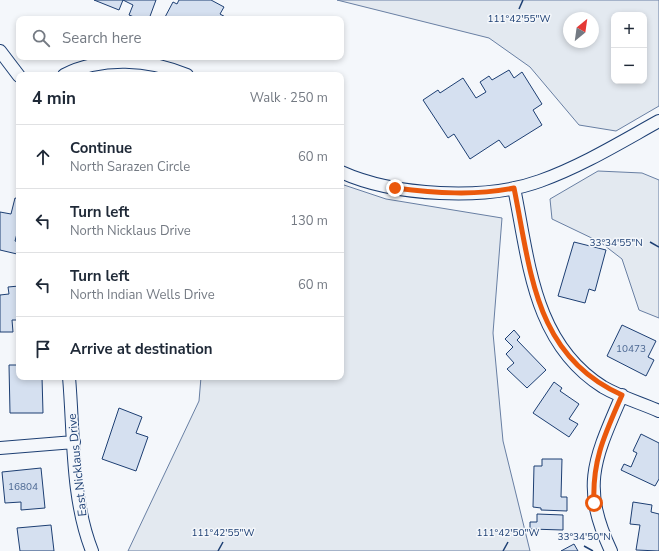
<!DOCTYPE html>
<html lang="en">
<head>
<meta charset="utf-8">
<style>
	body { margin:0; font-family:"Nunito Sans",sans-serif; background:#f2f2f3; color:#1f2937 }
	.controls { position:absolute; right:12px; top:12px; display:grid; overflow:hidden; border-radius:8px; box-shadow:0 2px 6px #0003 }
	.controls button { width:36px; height:36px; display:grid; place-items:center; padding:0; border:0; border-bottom:1px solid #e0e1e3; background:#fff; color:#1f2937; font:20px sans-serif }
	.compass { position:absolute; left:563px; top:12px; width:36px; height:36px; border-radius:50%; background:#fff; box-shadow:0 2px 6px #0003; rotate:29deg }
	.stop { position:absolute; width:12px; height:12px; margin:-9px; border:3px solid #ea580c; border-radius:50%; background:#fff }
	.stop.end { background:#ea580c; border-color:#fff; box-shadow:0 1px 4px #0008 }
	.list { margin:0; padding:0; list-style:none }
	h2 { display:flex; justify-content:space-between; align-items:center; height:52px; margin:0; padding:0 16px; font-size:17px }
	h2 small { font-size:13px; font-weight:400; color:#747a83 }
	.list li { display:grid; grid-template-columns:26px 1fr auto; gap:12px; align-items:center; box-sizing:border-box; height:64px; padding:0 16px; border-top:1px solid #e0e1e3 }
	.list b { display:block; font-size:15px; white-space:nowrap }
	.list p { margin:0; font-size:13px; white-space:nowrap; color:#747a83 }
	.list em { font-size:13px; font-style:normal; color:#747a83 }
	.icon { flex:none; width:22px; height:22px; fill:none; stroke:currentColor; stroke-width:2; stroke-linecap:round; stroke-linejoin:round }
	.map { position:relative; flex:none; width:659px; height:551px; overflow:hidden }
	.search { position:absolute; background:#fff; box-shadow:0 2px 6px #0003; left:16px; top:16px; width:328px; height:44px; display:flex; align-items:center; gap:10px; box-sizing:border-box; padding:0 14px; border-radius:8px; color:#747a83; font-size:15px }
	.panel { position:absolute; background:#fff; box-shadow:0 2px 6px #0003; left:16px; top:72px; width:328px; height:308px; border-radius:8px }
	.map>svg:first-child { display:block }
</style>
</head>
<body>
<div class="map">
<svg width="659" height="551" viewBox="0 0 659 551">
	<rect width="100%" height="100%" fill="#f4f7fb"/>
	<path fill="#e3e9f0" stroke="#687fa3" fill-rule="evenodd" d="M 337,0 L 659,0 L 659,106 L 616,131 L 579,125 L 530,67 L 489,38 ZM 614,15 L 644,15 L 644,81 L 614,81 ZM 569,18 L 593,18 L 593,42 L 569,42 Z
		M 598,171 L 642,173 L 659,180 L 659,318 L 639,310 L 622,259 L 600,242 L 552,219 L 550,199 Z
		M 341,184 L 386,199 L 502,218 L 493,333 L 503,441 L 530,551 L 128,551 L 199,401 L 201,377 L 341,377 Z"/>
	<path fill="#d5e0f0" stroke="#1d3f73" d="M 94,0 L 156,0 L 149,19 L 139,19 L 129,15 L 133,5 L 123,0 L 119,10 Z
		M 179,0 L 211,0 L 224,7 L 220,14 L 229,19 L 164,19 L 173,2 L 177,4 Z
		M 509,70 L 514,78 L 522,72 L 542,104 L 533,110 L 542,125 L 505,148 L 499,140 L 470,159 L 454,134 L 448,138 L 423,100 L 438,90 L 440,93 L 463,78 L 476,98 L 486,92 L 480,82 L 489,76 L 492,80 Z
		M 15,198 L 19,199 L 19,226 L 15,241 L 19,242 L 17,254 L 0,250 L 0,212 L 11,214 Z
		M 574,242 L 606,250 L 595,291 L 589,289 L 585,303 L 558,296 Z
		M 19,286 L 19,320 L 12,320 L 13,332 L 0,332 L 0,295 L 9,294 L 8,287 Z
		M 622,325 L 656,341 L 648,357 L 654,360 L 646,376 L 607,356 Z
		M 514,330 L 520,337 L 517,340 L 546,370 L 527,388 L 507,369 L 514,363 L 506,354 L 513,347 L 505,339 Z
		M 9,365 L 19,365 L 19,377 L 42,377 L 43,413 L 10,413 Z
		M 554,382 L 562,388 L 560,391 L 579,404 L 569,419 L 578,424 L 569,437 L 533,413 Z
		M 119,408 L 142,417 L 136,433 L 148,437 L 136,471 L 102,459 Z
		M 641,434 L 659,443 L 659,479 L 655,486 L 621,470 L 624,464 L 631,467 L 637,453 L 633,451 Z
		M 542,459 L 562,459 L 561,497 L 567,497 L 567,511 L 541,510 L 541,508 L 533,507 L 534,466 L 542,466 Z
		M 41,468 L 45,508 L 21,510 L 21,502 L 5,503 L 2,472 Z
		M 633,502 L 652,505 L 651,512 L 659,514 L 659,551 L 636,550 L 640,525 L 630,524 Z
		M 537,514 L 563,515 L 563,530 L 530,529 L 530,522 L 537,522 Z
		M 51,525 L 54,551 L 20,551 L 17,528 Z
		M 574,544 L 578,551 L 561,551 Z"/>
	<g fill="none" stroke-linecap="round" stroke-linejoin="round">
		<g stroke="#1d3f73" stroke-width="14">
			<path id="street" d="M 0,51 L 19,76
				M 64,75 C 102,56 149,59 187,75
				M 341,172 C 394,196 485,201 540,181 C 582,166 621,142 659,121
				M 514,188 C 529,261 533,343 603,387 C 620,397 641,403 659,411
				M 69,377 C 74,434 71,498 92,551
				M 0,448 L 74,442
				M 611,551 C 580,485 595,458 622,395"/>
		</g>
		<use href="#street" stroke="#f4f7fb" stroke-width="12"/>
	</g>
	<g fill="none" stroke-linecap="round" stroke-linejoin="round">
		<path stroke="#ea580c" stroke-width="5" d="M 395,188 C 435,193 475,196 514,188 C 531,271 534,356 622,395 C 605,434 592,460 594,503"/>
	</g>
	<path fill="none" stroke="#1d3f73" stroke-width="1.5" d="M 519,9 L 523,0M 650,242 L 659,247M 584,546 L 593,551M 218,551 L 223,542M 503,551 L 508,542"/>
	<g text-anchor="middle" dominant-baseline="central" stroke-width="3" stroke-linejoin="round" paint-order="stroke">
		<g font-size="10" fill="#4b6792">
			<text x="631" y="349">10473</text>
			<text x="23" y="487">16804</text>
		</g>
		<g font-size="12" fill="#1d3f73" stroke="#f4f7fb">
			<text transform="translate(77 465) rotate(-96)">East Nicklaus Drive</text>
		</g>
	</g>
	<g font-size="10" text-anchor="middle" fill="#1d3f73" stroke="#f4f7fb" stroke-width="3" stroke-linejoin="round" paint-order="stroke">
		<text x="519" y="22">111°42'55"W</text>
		<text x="616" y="246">33°34'55"N</text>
		<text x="223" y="536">111°42'55"W</text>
		<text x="508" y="536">111°42'50"W</text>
		<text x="584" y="540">33°34'50"N</text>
	</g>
</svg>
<div class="controls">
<button>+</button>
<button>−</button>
</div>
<svg class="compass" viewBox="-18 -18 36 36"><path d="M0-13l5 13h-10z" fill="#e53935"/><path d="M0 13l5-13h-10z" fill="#747a83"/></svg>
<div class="stop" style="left:594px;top:503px"></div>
<div class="stop end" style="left:395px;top:188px"></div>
<div class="search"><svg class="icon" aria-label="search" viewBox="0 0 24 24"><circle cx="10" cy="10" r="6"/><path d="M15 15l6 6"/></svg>Search here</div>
<section class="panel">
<h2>4 min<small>Walk · 250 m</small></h2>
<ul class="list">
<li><svg class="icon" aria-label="ahead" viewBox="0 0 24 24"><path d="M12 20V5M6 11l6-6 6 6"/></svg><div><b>Continue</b><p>North Sarazen Circle</p></div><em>60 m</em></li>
<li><svg class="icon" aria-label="left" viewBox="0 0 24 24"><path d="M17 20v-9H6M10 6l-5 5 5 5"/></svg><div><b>Turn left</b><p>North Nicklaus Drive</p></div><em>130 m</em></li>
<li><svg class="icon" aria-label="left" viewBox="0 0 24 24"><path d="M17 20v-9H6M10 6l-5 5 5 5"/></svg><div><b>Turn left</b><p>North Indian Wells Drive</p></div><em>60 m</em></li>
<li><svg class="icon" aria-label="arrive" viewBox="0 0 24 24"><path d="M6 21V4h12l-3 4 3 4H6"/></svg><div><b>Arrive at destination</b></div></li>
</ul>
</section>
</div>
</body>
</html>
